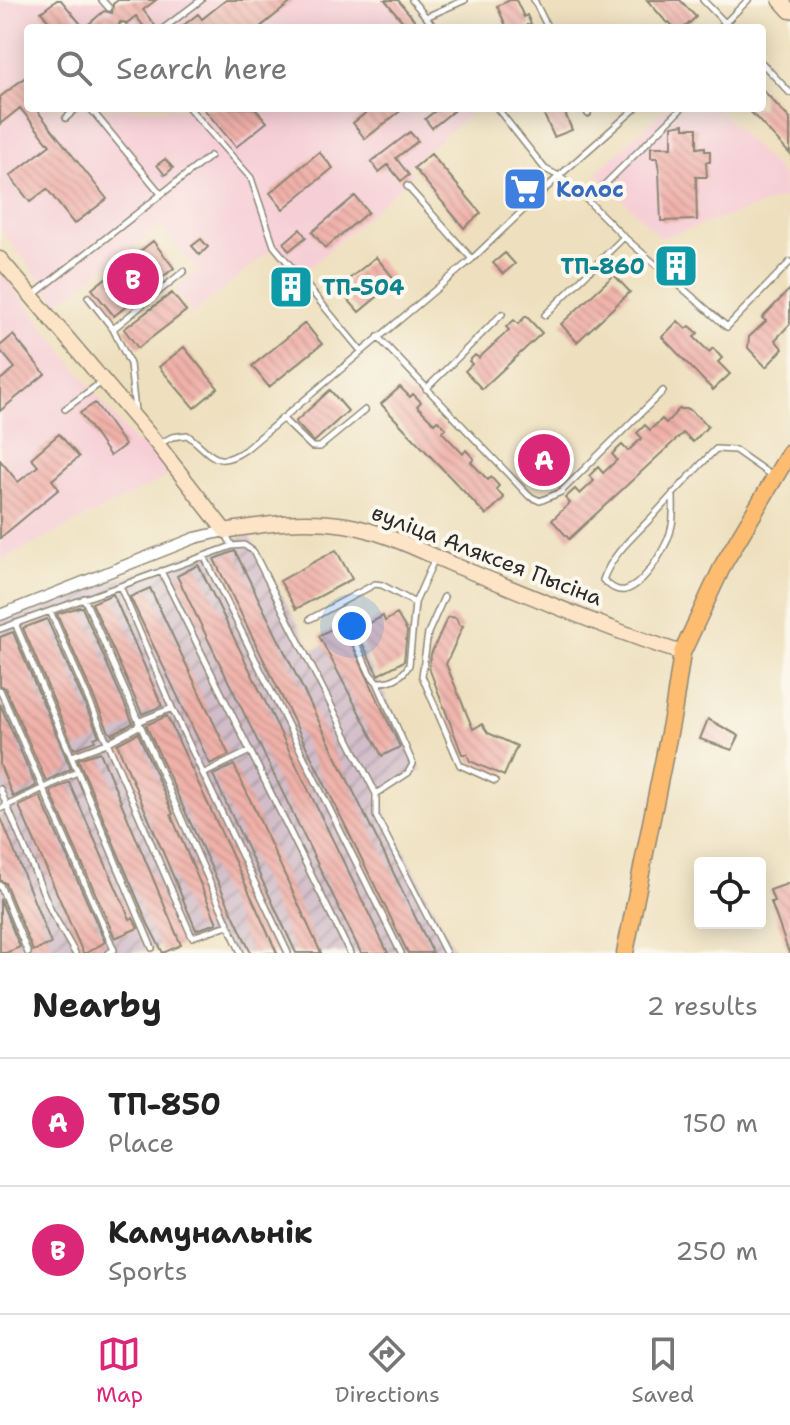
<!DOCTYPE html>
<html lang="en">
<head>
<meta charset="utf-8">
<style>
	body { margin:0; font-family:"Shantell Sans",sans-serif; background:#f6f6f6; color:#222 }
	.controls { position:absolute; right:24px; bottom:24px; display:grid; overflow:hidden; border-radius:8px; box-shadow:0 4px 20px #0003 }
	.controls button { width:72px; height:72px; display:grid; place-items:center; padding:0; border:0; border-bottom:2px solid #e0e0e0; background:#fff; color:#222; font:40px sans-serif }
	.you { position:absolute; left:352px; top:626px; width:28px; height:28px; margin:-20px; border:6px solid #fff; border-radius:50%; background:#1a73e8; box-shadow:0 0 0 12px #1a73e833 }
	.badge { display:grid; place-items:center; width:52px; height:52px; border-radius:50%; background:#db2777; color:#fff; font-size:26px; font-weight:700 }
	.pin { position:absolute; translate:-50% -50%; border:4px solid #fff; box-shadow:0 2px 8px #0006 }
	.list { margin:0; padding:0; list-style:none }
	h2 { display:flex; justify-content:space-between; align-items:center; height:104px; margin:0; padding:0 32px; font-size:34px }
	h2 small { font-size:26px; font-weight:400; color:#767676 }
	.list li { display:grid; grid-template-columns:52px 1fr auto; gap:24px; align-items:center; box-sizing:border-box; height:128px; padding:0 32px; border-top:2px solid #e0e0e0 }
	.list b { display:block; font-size:30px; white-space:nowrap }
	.list p { margin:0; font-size:26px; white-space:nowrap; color:#767676 }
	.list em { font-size:26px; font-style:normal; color:#767676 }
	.icon { flex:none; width:44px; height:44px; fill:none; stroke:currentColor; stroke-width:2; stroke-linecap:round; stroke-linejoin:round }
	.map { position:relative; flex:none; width:790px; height:953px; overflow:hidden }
	.search { position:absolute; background:#fff; box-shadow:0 4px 20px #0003; left:24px; right:24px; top:24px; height:88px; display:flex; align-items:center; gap:20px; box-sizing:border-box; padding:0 28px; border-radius:8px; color:#767676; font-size:30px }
	.sheet { height:360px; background:#fff }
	nav { display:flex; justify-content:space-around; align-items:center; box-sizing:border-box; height:112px; border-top:2px solid #e0e0e0; background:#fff; font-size:22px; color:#767676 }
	nav a { display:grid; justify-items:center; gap:4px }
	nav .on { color:#db2777 }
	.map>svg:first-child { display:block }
</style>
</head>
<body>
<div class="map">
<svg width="790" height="953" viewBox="0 0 790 953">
	<defs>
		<pattern id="industrial-furrows" width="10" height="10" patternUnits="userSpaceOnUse" patternTransform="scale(2)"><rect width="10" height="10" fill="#d1bdc9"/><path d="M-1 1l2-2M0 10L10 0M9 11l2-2" fill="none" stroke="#aa9aa3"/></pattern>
		<pattern id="building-back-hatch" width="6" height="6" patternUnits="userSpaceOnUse" patternTransform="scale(2)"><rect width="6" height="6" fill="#efb1a9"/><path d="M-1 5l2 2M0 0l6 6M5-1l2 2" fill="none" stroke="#cd9892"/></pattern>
	</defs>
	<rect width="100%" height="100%" fill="#fbf7ec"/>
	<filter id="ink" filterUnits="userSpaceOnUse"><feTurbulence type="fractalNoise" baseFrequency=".0125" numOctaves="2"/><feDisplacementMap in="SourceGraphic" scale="16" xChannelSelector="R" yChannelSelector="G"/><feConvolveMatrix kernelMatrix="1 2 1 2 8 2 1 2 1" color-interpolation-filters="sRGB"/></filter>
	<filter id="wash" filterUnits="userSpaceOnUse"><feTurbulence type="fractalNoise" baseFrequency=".006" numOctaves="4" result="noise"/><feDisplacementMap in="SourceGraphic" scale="32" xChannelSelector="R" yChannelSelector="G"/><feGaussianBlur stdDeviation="1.8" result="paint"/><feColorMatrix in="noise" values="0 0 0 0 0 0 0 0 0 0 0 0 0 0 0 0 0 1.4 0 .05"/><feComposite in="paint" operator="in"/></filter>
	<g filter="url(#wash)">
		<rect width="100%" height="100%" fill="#eee0be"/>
		<path fill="#f6cfd6" d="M 0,0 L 402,0 L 425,28 L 28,28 L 28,108 L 474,110 L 409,166 L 412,176 L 298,278 L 271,250 L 187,318 L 190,310 L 175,291 L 197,270 L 160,226 L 58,303 L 0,229 Z
			M 665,108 L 717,108 L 782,175 L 785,198 L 661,238 L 596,173 Z
			M 0,271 L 135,443 L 148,442 L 171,475 L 0,561 Z"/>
		<path fill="url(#industrial-furrows)" d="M 249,535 L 312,650 L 353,632 L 422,770 L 376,794 L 456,953 L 234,953 L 222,936 L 128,953 L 0,953 L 0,619 Z"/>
		<g id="blocks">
			<path fill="url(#building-back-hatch)" d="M 57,0 L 61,0 L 84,28 L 104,11 L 112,13 L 113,4 L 118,0 L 156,0 L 143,10 L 157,28 L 145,28 L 136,16 L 127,23 L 120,22 L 118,28 L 54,28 L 41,12 Z
				M 226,0 L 294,0 L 259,28 L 180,28 L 198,14 L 202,19 Z
				M 385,0 L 398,0 L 421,28 L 408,28 Z
				M 510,0 L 516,0 L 524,17 L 527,15 L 531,24 L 527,25 L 528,28 L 507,28 L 497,6 Z
				M 647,0 L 680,0 L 696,17 L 684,28 L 675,28 L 669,22 L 667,23 Z
				M 28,75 L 28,108 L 35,108 L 107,199 L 74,224 L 47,189 L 30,202 L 10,176 L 50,145 L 20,108 L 0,124 L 0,97 Z
				M 762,89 L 790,119 L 790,154 L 747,108 L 762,108 Z
				M 203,108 L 255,108 L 267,122 L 236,147 Z
				M 372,108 L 404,108 L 365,139 L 353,123 Z
				M 439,108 L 457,108 L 432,128 L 425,119 Z
				M 541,108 L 563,108 L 572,130 L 554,137 Z
				M 684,124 L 684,128 L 697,128 L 697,148 L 705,147 L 705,151 L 710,151 L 710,162 L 706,162 L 707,177 L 696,177 L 697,220 L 661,221 L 659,171 L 657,158 L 651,158 L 651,147 L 672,147 L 672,126 Z
				M 410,132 L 418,141 L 396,158 L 409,175 L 401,181 L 388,165 L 379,172 L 371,162 Z
				M 319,152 L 333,168 L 283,209 L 270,193 Z
				M 431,154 L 481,213 L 464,228 L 414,168 Z
				M 165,159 L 173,168 L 165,175 L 157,165 Z
				M 528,177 L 537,188 L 521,201 L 512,190 Z
				M 355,196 L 368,212 L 325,248 L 312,232 Z
				M 300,229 L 306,237 L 289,251 L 284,243 Z
				M 201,239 L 208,247 L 200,255 L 192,246 Z
				M 153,241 L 174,268 L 114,316 L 92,289 Z
				M 505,253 L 515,264 L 503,274 L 493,263 Z
				M 376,257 L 396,281 L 359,312 L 338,288 Z
				M 614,275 L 630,292 L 577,342 L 561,324 Z
				M 292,279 L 299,286 L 290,296 L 283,289 Z
				M 790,289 L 790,324 L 775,340 L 783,349 L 766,367 L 748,348 L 749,337 L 766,321 L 762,318 Z
				M 172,293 L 186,311 L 138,348 L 124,329 Z
				M 526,316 L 542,333 L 482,389 L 465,371 L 472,364 L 469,361 L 475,355 L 479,358 L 509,330 L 506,327 L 514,320 L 518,324 Z
				M 678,321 L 686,329 L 690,326 L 698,333 L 694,337 L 709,352 L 713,348 L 722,358 L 718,362 L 730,374 L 713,390 L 662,337 Z
				M 305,323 L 322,344 L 269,387 L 252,366 Z
				M 13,335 L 45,374 L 0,411 L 0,380 L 15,368 L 0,350 L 0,346 Z
				M 184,347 L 218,388 L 194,408 L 159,367 Z
				M 400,387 L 410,397 L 413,394 L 421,402 L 417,406 L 434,423 L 437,420 L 446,428 L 442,432 L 463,454 L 466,450 L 474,459 L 471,462 L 488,480 L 491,477 L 499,486 L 496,489 L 504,498 L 486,515 L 381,404 Z
				M 330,390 L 348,411 L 314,442 L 295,422 Z
				M 95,403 L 125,445 L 110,456 L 80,413 Z
				M 679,409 L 689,409 L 708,426 L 693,442 L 683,433 L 569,539 L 552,520 L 570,503 L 565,498 L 575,489 L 580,494 L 594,481 L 589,476 L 598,467 L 603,473 L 617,460 L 612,454 L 622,445 L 628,451 L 642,438 L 637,433 L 645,425 L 650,430 L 662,419 L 666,423 Z
				M 59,434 L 79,457 L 52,480 L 59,489 L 0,538 L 0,460 L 18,482 L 38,466 L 31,458 Z
				M 548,446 L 559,457 L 540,475 L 529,463 Z
				M 336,550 L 352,579 L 296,609 L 280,581 Z
				M 235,551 L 433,953 L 408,953 L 214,559 Z
				M 198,565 L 199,566 L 388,953 L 361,953 L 177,576 Z
				M 150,588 L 229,755 L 210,764 L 130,597 Z
				M 113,594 L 162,706 L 142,714 L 92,603 Z
				M 79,607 L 82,607 L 133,723 L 112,734 L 109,732 L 57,614 Z
				M 397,614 L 407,631 L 404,661 L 378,675 L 360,639 L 354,638 L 351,642 L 400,747 L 382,756 L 319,636 L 342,623 L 348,635 L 383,616 L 385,621 Z
				M 451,617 L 456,618 L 459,625 L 463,626 L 446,664 L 473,729 L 482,724 L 488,733 L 517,746 L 504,776 L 470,761 L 467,754 L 462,754 L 429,668 L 431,654 L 447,618 Z
				M 47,619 L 99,736 L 94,738 L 95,741 L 74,749 L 23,628 Z
				M 13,632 L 71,769 L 46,781 L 5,688 L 0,685 L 0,637 Z
				M 0,704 L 36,786 L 13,797 L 0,765 Z
				M 167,716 L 250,894 L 277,953 L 251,953 L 184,809 L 146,725 Z
				M 708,719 L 739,736 L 732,750 L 700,739 Z
				M 138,733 L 173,814 L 171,815 L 217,923 L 196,930 L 117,744 Z
				M 100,752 L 181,945 L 163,953 L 148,924 L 78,759 Z
				M 234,765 L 321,953 L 296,953 L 213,775 Z
				M 69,782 L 130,919 L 133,918 L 138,928 L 115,938 L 50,791 Z
				M 40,796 L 105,942 L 86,953 L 83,953 L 19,806 Z
				M 0,815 L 51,944 L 33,951 L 5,883 L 0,880 Z
				M 790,883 L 790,953 L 789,953 L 771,902 L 774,902 L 770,890 Z
				M 0,899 L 20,947 L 6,953 L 0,953 Z"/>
		</g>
	</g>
	<g filter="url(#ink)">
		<use href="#blocks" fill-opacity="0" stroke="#8c8674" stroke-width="2"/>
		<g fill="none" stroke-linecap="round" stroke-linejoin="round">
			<g stroke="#8c8674" stroke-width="8">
				<path id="service" d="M 102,0 L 109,8
					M 412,0 L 435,28
					M 534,0 L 548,28
					M 703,0 L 730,28
					M 426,17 L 465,0
					M 123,26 L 124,28
					M 164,28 L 201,0
					M 720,28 L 748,0
					M 762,63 L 790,93
					M 90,108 L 161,194
					M 189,108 L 251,178 L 274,246 L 361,351
					M 497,108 L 545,169 L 559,176 L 588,201 L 624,237 L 727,327 L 790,262
					M 585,108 L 588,114
					M 66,118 L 77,108
					M 407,186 L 472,259
					M 588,201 L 682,108
					M 32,296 L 210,156
					M 88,297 L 113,329 L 130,364 L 135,411
					M 545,315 L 624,237
					M 113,329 L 184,271
					M 378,337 L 529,496 L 540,501 L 561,492 L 663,391
					M 426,389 L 502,314
					M 65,409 L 103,381
					M 282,418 L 312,447 L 320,447 L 365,410
					M 159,444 L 172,437 L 187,435 C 211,452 214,471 245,450 L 472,259 L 559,176 L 636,108
					M 673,493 C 673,503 674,515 672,525 C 669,544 645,585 625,590 C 616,592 609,585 603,580 C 612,554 634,536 652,517 C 673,494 694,471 716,449 L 735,450 L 772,476
					M 232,546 L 244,545 L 253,551 L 376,794 L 376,816 L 446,953
					M 204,556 L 401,953
					M 161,571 L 350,953
					M 120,586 L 172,708 L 288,953
					M 444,597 L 428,633 L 422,676 L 460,765 L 495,781
					M 84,598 L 241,953
					M 50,611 L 192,937 L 228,925
					M 310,619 L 375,584 L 382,585 L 415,603
					M 15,623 L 152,948
					M 0,629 L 232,546 L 225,532
					M 356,643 L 370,674 L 377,682 C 390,683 403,677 409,665 L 415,603 L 435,558
					M 0,690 L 114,950 L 109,953
					M 72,756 L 107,743 L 137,727 L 140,721 L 172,708
					M 203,774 L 250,751
					M 0,789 L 51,911 L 75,953
					M 376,794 L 408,773 L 413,764 L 377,682
					M 0,809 L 77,772
					M 0,885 L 28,953"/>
			</g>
			<g stroke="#8c8674" stroke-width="13">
				<path id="minor" d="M 0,615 L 195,538 L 225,531"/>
			</g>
			<g stroke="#8c8674" stroke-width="17">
				<path id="secondary" d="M 780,0 L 790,11
					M 0,259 L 158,445 L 225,531 C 267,524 303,518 346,525 C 385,532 418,550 454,565 C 529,595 604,628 682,653"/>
			</g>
			<g stroke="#8c8674" stroke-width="19">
				<path id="primary" d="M 625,953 L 673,713 L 682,653 L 724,563 L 790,452"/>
			</g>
			<use href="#service" stroke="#fff" stroke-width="5"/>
			<use href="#minor" stroke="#fff" stroke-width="10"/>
			<use href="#secondary" stroke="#fee4c6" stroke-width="14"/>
			<use href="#primary" stroke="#fdbc70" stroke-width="16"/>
		</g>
	</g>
	<defs>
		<g id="supermarket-square" transform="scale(2.3)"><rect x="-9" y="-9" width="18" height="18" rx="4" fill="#3f7fe0" stroke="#fbf7ec"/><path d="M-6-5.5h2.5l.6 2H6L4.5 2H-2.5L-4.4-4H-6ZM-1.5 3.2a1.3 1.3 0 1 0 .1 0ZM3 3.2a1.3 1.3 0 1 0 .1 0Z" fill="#fff"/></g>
		<g id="building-square" transform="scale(2.3)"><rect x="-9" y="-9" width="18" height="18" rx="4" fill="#0f9aa8" stroke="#fbf7ec"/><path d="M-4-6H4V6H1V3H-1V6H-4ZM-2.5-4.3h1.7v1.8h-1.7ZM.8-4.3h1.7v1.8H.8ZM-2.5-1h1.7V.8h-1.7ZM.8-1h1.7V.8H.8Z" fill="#fff"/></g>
	</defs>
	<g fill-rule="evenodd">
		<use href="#supermarket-square" x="525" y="189"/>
		<use href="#building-square" x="676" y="266"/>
		<use href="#building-square" x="291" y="287"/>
	</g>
	<g text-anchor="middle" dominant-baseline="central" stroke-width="8" stroke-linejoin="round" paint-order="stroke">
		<g font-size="22" font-weight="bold" fill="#366cbe" stroke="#fbf7ec" text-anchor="start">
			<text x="556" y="189">Колос</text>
		</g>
		<g font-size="22" font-weight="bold" fill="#0d838f" stroke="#fbf7ec" text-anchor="end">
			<text x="645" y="266">ТП-860</text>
			<text x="322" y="287" text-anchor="start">ТП-504</text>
		</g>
		<g font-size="22" fill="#2b2b2b" stroke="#fbf7ec">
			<text transform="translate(487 555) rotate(21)">вуліца Аляксея Пысіна</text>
		</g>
	</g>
</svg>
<div class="controls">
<button><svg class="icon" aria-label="locate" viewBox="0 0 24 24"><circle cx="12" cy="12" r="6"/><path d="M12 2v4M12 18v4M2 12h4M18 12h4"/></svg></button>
</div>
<div class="you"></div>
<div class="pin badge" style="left:544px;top:460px">A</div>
<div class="pin badge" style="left:133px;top:279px">B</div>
<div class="search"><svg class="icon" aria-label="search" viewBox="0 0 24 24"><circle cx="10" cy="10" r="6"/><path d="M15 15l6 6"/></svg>Search here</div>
</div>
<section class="sheet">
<h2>Nearby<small>2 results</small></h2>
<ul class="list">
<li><span class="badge">A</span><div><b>ТП-850</b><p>Place</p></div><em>150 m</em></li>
<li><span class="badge">B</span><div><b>Камунальнік</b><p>Sports</p></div><em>250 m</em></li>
</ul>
</section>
<nav>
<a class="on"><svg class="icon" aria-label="map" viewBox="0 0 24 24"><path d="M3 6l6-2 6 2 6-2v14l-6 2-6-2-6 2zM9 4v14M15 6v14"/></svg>Map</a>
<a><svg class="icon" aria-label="directions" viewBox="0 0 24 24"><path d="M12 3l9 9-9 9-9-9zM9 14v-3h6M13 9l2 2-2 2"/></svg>Directions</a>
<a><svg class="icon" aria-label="saved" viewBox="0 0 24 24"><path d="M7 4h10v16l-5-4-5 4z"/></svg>Saved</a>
</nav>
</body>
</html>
